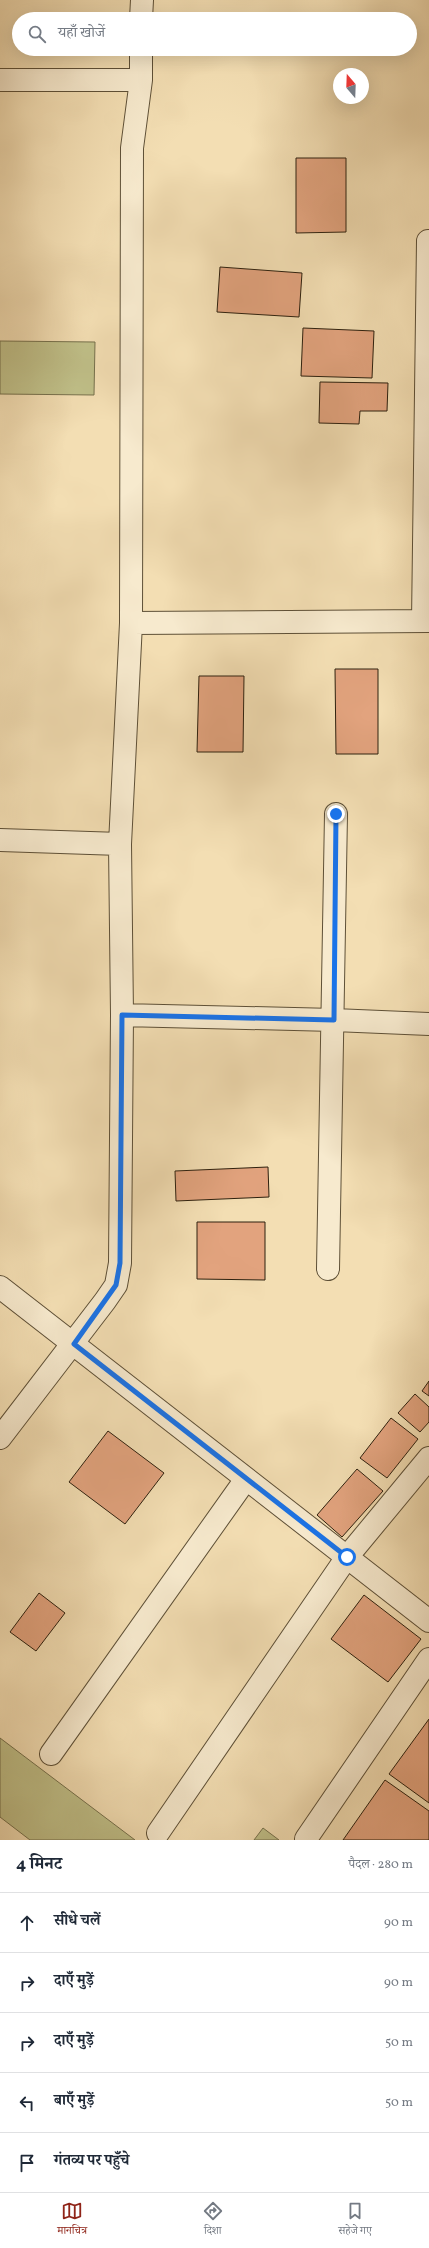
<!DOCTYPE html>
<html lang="hi">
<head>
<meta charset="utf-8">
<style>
	body { margin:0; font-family:Vollkorn,"Noto Serif Devanagari",serif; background:#f2f2f3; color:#1f2937 }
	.compass { position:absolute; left:333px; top:68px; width:36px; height:36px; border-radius:50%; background:#fff; box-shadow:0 4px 16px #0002; rotate:341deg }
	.stop { position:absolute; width:12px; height:12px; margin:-9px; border:3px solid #1a73e8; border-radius:50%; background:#fff }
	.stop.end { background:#1a73e8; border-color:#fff; box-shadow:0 1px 4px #0008 }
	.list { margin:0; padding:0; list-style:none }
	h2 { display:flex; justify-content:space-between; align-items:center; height:52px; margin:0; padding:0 16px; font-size:17px }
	h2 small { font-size:13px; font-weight:400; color:#747a83 }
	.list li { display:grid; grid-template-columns:26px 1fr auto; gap:12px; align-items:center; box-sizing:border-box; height:60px; padding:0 16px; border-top:1px solid #e0e1e3 }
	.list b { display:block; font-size:15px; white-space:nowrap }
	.list em { font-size:13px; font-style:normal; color:#747a83 }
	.icon { flex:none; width:22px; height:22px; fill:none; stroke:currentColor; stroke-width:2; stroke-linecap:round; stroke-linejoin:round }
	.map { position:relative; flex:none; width:429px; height:1840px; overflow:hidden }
	.search { position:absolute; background:#fff; box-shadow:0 4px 16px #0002; left:12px; right:12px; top:12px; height:44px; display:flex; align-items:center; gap:10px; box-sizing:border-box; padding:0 14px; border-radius:22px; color:#747a83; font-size:15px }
	.sheet { height:352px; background:#fff }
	nav { display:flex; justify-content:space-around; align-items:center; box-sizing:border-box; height:56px; border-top:1px solid #e0e1e3; background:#fff; font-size:11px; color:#747a83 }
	nav a { display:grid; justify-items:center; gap:2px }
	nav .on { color:#8f2418 }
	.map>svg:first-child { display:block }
</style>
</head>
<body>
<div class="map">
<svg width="429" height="1840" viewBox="0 0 429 1840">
	<rect width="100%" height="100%" fill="#f3deb3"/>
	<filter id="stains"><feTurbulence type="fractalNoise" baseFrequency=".005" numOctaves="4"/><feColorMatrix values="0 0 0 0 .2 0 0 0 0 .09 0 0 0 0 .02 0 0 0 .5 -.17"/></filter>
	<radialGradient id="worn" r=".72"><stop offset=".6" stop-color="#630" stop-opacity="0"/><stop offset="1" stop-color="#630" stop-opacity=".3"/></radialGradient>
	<path fill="#c0c089" stroke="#76704c" d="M 0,341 L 95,342 L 94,395 L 0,394 Z
		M 0,1738 L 135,1840 L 30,1840 L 0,1817 Z
		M 263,1828 L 279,1840 L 254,1840 Z"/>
	<path fill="#e2a37e" stroke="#2d200e" d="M 296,158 L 346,158 L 346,232 L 296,233 Z
		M 220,267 L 302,273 L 299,317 L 217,312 Z
		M 303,328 L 374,331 L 372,378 L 301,376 Z
		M 320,382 L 388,383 L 387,411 L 360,411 L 359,424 L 319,423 Z
		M 335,669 L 378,669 L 378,754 L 336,754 Z
		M 199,676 L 244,676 L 243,752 L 197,752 Z
		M 268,1167 L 269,1197 L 176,1201 L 175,1171 Z
		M 197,1222 L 265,1222 L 265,1280 L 197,1279 Z
		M 429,1381 L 429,1396 L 422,1391 Z
		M 415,1394 L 429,1407 L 429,1422 L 420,1432 L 398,1413 Z
		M 391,1418 L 418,1439 L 387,1478 L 360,1458 Z
		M 108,1431 L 164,1473 L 125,1524 L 69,1482 Z
		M 357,1469 L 383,1491 L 342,1537 L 317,1515 Z
		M 39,1593 L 65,1613 L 36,1651 L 10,1632 Z
		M 364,1595 L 421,1639 L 388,1682 L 331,1639 Z
		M 429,1719 L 429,1803 L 389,1774 Z
		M 385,1780 L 429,1811 L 429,1840 L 343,1840 Z"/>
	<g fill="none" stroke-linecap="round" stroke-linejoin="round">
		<g stroke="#5e5037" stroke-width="24">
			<path id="minor" d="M 141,19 L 142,0
				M 0,80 L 141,80
				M 423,621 L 428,241
				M 131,623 L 429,621
				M 0,840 L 120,844
				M 122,1015 L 334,1020 L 429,1024
				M 328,1269 L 336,814
				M 0,1287 L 429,1621
				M 0,1438 L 105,1301 L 116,1285 L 120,1263 L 122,1015 L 120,844 L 131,623 L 132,148 L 141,80 L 141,49
				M 51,1754 L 246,1479
				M 158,1833 L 347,1557 L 429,1458
				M 306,1839 L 429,1659"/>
		</g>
		<use href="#minor" stroke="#f7eace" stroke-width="22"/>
	</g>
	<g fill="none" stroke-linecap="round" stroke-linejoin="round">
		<path stroke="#1a73e8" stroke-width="5" d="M 336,814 L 334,1020 L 122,1015 L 120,1263 L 116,1285 L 74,1344 L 347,1557"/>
	</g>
	<rect width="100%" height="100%" filter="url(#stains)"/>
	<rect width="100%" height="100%" fill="url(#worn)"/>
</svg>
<svg class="compass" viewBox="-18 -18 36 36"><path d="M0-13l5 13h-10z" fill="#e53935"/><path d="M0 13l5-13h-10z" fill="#747a83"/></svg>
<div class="stop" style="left:347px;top:1557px"></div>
<div class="stop end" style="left:336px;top:814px"></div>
<div class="search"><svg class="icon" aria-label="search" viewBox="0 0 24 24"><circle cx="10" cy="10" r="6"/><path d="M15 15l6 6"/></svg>यहाँ खोजें</div>
</div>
<section class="sheet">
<h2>4 मिनट<small>पैदल · 280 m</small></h2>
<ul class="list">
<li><svg class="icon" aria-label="ahead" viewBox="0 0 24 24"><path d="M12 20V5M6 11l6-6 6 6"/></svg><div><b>सीधे चलें</b></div><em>90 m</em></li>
<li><svg class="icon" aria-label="right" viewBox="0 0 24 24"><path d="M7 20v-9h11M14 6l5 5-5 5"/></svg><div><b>दाएँ मुड़ें</b></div><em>90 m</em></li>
<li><svg class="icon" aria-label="right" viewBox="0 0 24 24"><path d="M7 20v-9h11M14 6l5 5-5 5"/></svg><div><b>दाएँ मुड़ें</b></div><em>50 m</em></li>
<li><svg class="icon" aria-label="left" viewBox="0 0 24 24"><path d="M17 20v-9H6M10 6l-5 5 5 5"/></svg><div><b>बाएँ मुड़ें</b></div><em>50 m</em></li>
<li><svg class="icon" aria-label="arrive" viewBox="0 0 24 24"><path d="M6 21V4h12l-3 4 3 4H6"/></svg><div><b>गंतव्य पर पहुँचे</b></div></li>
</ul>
</section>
<nav>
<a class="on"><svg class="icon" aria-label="map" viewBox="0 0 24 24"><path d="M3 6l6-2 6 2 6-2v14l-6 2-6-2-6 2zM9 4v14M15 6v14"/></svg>मानचित्र</a>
<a><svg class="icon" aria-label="directions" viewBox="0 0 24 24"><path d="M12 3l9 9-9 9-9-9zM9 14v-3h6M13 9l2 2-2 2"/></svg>दिशा</a>
<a><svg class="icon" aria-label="saved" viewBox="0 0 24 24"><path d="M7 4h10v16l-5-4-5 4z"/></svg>सहेजे गए</a>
</nav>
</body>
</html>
